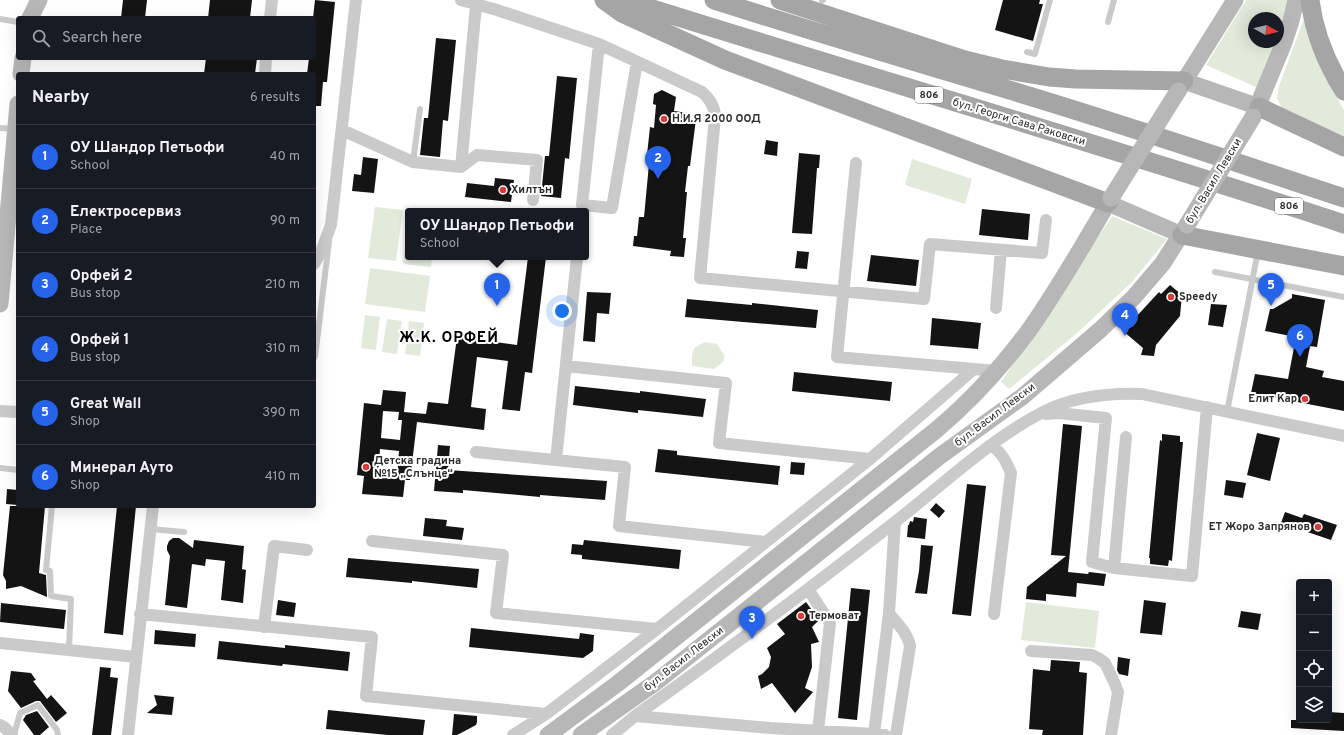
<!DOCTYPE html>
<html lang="en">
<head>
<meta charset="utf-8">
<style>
	body { margin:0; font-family:Overpass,sans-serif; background:#242831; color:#f1f3f6 }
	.controls { position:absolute; right:12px; bottom:12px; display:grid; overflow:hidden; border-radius:4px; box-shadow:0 4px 16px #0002 }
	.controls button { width:36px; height:36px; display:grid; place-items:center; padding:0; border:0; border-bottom:1px solid #363941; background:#171b24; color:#f1f3f6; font:20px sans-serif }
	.compass { position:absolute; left:1248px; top:12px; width:36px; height:36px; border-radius:50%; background:#171b24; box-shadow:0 4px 16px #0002; rotate:98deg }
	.you { position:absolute; left:562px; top:311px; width:14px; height:14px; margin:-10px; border:3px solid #fff; border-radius:50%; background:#1a73e8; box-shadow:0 0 0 6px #1a73e833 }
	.badge { display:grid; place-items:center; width:26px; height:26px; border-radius:50%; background:#2563eb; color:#fff; font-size:13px; font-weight:700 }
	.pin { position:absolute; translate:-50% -33px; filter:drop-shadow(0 1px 2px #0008) }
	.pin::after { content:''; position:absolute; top:21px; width:14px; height:12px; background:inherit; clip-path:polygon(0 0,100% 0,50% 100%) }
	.popup { position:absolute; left:405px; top:208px; width:184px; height:52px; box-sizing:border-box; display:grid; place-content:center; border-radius:4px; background:#171b24; filter:drop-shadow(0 1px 3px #0005); font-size:13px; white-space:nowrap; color:#9ea1a6 }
	.popup b { font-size:15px; color:#f1f3f6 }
	.popup::after { content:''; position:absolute; left:50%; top:100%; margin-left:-8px; border:8px solid transparent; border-top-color:#171b24 }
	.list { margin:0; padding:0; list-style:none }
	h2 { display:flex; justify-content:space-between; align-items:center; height:52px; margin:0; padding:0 16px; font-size:17px }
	h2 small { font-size:13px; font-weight:400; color:#9ea1a6 }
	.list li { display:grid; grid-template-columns:26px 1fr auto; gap:12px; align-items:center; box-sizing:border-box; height:64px; padding:0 16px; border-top:1px solid #363941 }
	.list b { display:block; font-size:15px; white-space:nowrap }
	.list p { margin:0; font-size:13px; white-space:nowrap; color:#9ea1a6 }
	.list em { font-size:13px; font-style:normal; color:#9ea1a6 }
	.icon { flex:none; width:22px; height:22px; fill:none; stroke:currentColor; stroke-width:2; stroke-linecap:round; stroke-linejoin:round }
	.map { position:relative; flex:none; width:1344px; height:735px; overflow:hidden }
	.search { position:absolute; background:#171b24; box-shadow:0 4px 16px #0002; left:16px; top:16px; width:300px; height:44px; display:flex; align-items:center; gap:10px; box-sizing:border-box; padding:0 14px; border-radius:4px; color:#9ea1a6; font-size:15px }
	.panel { position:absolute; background:#171b24; box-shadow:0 4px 16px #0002; left:16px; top:72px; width:300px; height:436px; border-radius:4px }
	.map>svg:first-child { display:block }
</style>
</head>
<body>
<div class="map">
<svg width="1344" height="735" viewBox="0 0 1344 735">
	<rect width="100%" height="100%" fill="#fff"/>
	<path fill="#e2eadc" d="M 1246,0 L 1288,0 L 1278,36 L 1278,18 L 1254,18 L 1254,42 L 1276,42 L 1258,88 L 1206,65 Z
		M 1306,13 L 1322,71 L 1344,110 L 1344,137 L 1282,108 L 1277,99 L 1278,89 Z
		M 912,159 L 972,179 L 965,204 L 905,185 Z
		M 375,207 L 403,210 L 396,261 L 368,258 Z
		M 1112,216 L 1167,239 L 1132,282 L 1076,334 L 1009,389 L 1001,382 Z
		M 408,224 L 408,257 L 432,257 L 431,267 L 403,264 Z
		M 370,268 L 430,276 L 425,312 L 365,304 Z
		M 365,315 L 380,317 L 376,350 L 361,348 Z
		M 387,319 L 402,321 L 397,354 L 382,352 Z
		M 409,321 L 424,323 L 420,356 L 405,354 Z
		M 705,342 L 717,344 L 724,355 L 724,361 L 714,369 L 692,366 L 692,355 L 694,348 Z
		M 1026,602 L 1099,611 L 1095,648 L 1021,640 Z"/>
	<path fill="#141414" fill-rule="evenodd" d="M 123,0 L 147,0 L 145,18 L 121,18 Z
		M 210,0 L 252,0 L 250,18 L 208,18 Z
		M 315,0 L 335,2 L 327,82 L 323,82 L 321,106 L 314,106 L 314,74 L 307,74 L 309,58 L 314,58 L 314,18 L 313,18 Z
		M 1003,0 L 1040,0 L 1039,4 L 1043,4 L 1033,41 L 995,30 Z
		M 436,38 L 456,40 L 448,121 L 443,120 L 440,157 L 420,155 L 424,118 L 428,118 Z
		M 206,58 L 257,58 L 255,74 L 204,74 Z
		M 557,76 L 577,78 L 569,159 L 565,158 L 561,198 L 541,196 L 545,156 L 549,156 Z
		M 662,90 L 676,97 L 674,111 L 688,113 L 687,118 L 696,119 L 690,166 L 688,166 L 685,192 L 687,192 L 683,238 L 686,238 L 684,257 L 670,256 L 671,251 L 633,246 L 634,236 L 637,236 L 639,217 L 644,217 L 649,164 L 646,164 L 650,127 L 654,128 L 656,105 L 653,104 L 654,94 Z
		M 766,140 L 778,142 L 777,156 L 764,154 Z
		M 799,153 L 820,155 L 819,168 L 817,168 L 812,234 L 792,233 Z
		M 363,157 L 378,159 L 374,193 L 352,191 L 354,174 L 361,175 Z
		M 495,178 L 514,180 L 511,202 L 465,197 L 467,183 L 494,186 Z
		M 982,209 L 1030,214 L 1028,240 L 979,235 Z
		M 797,251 L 809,252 L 807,269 L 795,268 Z
		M 871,255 L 919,260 L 916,286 L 867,281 Z
		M 528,257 L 546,257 L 532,373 L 525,372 L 520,411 L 502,409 L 508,361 L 477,357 L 471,407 L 486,409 L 484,430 L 417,422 L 410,480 L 405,480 L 403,497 L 362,494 L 364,476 L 357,475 L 364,403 L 381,405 L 383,390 L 406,392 L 404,412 L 426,414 L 428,402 L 448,404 L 457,337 L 517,345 ZM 383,411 L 399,412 L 398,420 L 402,420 L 400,440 L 381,438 ZM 380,449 L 399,451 L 397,478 L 378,476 Z
		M 1170,285 L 1182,295 L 1180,316 L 1156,345 L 1154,356 L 1141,355 L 1143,348 L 1123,331 L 1159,292 L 1161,294 Z
		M 587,292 L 611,293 L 609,314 L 597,313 L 595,342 L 583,341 Z
		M 1292,294 L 1325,300 L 1317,347 L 1310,346 L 1306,367 L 1324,371 L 1322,377 L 1344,381 L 1344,411 L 1251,393 L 1255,374 L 1288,379 L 1296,337 L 1265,331 L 1270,309 L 1273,309 L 1292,298 Z
		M 687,299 L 752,305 L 752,303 L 818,310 L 816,328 L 685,317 Z
		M 1211,304 L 1227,305 L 1223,327 L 1208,325 Z
		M 932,318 L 981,323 L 978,349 L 930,345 Z
		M 794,372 L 892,382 L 890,401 L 792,391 Z
		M 575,386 L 640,393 L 640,391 L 706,399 L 703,417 L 638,410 L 638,413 L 573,405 Z
		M 1063,424 L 1082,426 L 1068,572 L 1088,574 L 1089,572 L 1106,574 L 1104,586 L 1077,583 L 1076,597 L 1046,594 L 1046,601 L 1026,599 L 1027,587 L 1066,556 L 1051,555 Z
		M 1257,433 L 1280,438 L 1270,481 L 1247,475 Z
		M 1162,434 L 1180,436 L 1180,442 L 1183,442 L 1172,561 L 1169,560 L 1168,566 L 1150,564 L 1150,558 L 1149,558 L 1160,440 L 1162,441 Z
		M 438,445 L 450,446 L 448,470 L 607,481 L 605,500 L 540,495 L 540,497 L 463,490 L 463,493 L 434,491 Z
		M 658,449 L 677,451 L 677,455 L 780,466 L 778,485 L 655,472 Z
		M 791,462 L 805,463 L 804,475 L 790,474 Z
		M 1226,480 L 1246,483 L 1243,498 L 1224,495 Z
		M 967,484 L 986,486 L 971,616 L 952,614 Z
		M 7,489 L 18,490 L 18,505 L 6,504 Z
		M 936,503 L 945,511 L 939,518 L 930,510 Z
		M 10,506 L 45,506 L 39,573 L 46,575 L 47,597 L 21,586 L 6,589 L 6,581 L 3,575 Z
		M 117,506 L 136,506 L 123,635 L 104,633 Z
		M 1285,512 L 1302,518 L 1304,514 L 1337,525 L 1331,540 L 1281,523 Z
		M 914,517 L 927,519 L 925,539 L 907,537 L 908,525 L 909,525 L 910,521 L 913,522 Z
		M 425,518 L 447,520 L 446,526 L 464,528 L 462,540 L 423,536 Z
		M 173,538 L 179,538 L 193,548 L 194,540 L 244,546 L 242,569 L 246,570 L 243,603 L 221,600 L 225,561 L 206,559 L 205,566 L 192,564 L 187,608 L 165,605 L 170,556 L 167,550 L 167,546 L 169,541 Z
		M 584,540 L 681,550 L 679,569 L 582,559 L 582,555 L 571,554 L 572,544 L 583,545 Z
		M 921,545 L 933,546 L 927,594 L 915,593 L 919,571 Z
		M 348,558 L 479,569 L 477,588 L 412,581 L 412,583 L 346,577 Z
		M 851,588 L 870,590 L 857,720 L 838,718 Z
		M 278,600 L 296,603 L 294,617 L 276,615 Z
		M 1144,600 L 1166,603 L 1162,635 L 1140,633 Z
		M 806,602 L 819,620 L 812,627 L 819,642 L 811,644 L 812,667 L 805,688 L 813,692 L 795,713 L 772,683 L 761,689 L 758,676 L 762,674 L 769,667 L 771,657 L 767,648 L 785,634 L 777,624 Z
		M 1,603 L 66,610 L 64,629 L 0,622 Z
		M 1241,611 L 1261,614 L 1258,630 L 1238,627 Z
		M 471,628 L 579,639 L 580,633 L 594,635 L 593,651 L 583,658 L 469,647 Z
		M 155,630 L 196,634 L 195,647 L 154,644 Z
		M 219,641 L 285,648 L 285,645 L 350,652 L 348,671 L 283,664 L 282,666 L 217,659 Z
		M 1118,657 L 1130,659 L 1128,676 L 1119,674 L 1117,670 Z
		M 1051,660 L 1080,662 L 1079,672 L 1087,673 L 1083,735 L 1042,735 L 1043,730 L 1029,729 L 1033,669 L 1050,671 Z
		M 100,667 L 111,668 L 110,677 L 118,678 L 111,735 L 92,735 Z
		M 11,671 L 31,673 L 36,680 L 33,681 L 47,699 L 51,695 L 67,713 L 56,722 L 40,701 L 36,701 L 21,708 L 8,691 Z
		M 154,695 L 174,697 L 172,715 L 147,713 L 157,705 Z
		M 328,710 L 425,720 L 423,735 L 388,735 L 326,729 Z
		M 37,711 L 49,727 L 40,735 L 34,735 L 23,720 L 26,715 Z
		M 1329,712 L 1344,713 L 1344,731 L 1291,728 L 1291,720 L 1329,720 Z
		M 454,714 L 477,716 L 477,722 L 476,725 L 461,733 L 457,735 L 452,735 Z"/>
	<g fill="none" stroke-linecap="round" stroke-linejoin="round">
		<path stroke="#cacaca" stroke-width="6" d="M 822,1 L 823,0
			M 0,19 L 18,22
			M 1108,22 L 1114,0
			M 1027,52 L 1035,54 L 1050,0
			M 0,128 L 14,129
			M 413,162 L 420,109
			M 1215,272 L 1344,297
			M 315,357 L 329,242
			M 1227,412 L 1258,251
			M 0,468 L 18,470
			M 52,506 L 46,570 L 50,571 L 51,596 L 71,599 L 69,650
			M 150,529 L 184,532
			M 14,735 L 20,713 L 38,705 L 57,730 L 58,735"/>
		<path stroke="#cacaca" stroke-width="12" d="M 461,0 L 497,10 L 599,44 L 702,92 C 710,99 715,106 715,117 L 700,278 L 924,299 L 930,244 L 1042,253 L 1046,220
			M 270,18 L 272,0
			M 599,44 L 582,205 L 612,208 L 637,62
			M 265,74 L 266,58
			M 342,130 L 413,162 L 461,167 L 477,155 L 537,160 L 533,200
			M 856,163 L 837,357 L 974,369
			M 461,167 L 476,5
			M 314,264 L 321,252 L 331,225 L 356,0
			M 996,308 L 1001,250
			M 566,366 L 726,383 L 719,443 L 870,459
			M 0,411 L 18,412
			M 1046,414 L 1058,413 L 1106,418 L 1092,562 L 1114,568 L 1192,576 L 1207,407
			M 991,446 C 1001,450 1007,463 1011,473 L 994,614
			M 476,452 L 625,467 L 619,526 L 765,542
			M 556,460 L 577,257
			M 372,541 L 503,555 L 496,613 L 657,629
			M 1114,568 L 1126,437
			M 808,589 L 830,623 L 818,731
			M 889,613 C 897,624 908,633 910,646 L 896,735
			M 140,614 L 372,637 L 366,696 L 546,714
			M 264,627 L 274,546 L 307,550
			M 0,643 L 136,657
			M 1031,651 L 1092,655 L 1098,658 L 1105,663 L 1115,684 L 1118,692 L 1111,735
			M 635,716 L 770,728 L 874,734
			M 0,725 L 5,728 L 12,735
			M 128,735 L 153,506
			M 513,735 L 546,714 L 657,629 L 870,459 L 974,369 L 997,371
			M 612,735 L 635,716 C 722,654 807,591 891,525 C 941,487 987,441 1043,412 C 1074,396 1108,393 1142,394 L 1344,436
			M 885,735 L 874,734 L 889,613 L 895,522"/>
		<path stroke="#b7b7b7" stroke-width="17" d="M 30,18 L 39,0
			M 21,74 L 23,58
			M 1184,81 L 1259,107
			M 1178,91 L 1235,0
			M 1253,117 L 1283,45 L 1291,21 L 1296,0
			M 1108,203 L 1182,235
			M 0,304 L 18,104
			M 548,735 L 617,684 L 935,431 C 970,402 1000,369 1027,333 C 1058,290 1084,243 1111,198
			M 581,735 L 656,682 L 940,456 L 1022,397 L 1100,330 L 1134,297 L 1163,263 L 1187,225"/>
		<path stroke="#a5a5a5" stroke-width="19" d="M 604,0 L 622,13 L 725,60 L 1108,203
			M 624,0 C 864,76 1106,145 1344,224
			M 714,0 C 814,32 915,62 1016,92 C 1126,125 1235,162 1344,198
			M 780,0 L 965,60 L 1002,69 L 1049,77 L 1076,79 L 1184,81
			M 1310,0 C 1314,32 1327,64 1344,91
			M 1259,107 L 1344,147
			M 1182,235 L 1344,266"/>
		<path stroke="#b7b7b7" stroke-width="17" d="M 1111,198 L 1178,91
			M 1187,225 L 1253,117"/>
	</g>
	<g fill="#d93d3b" stroke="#fff" stroke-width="1.5">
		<circle cx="664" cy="119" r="4"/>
		<circle cx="503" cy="190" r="4"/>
		<circle cx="1171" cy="297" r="4"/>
		<circle cx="1305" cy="399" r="4"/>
		<circle cx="366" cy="467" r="4"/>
		<circle cx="1318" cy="527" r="4"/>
		<circle cx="801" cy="616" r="4"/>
	</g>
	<g text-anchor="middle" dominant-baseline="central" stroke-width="4" stroke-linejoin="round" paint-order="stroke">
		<g fill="#fff" stroke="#6c6c6c" stroke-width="1">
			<rect x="915" y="87" width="28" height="16" rx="3"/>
			<rect x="1275" y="198" width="28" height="16" rx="3"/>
		</g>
		<g font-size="10" font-weight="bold" fill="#2d2d2d">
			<text x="929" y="95">806</text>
			<text x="1289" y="206">806</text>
		</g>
		<g font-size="11" font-weight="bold" fill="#2d2d2d" stroke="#fff" text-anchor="start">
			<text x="672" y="119">Н.И.Я 2000 ООД</text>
			<text x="511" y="190">Хилтън</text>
			<text x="1179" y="297">Speedy</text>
			<text x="1297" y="399" text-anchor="end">Елит Кар</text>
			<text x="374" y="461">Детска градина<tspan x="374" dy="13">№15 „Слънце“</tspan></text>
			<text x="1310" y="527" text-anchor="end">ЕТ Жоро Запрянов</text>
			<text x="809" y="616">Термоват</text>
		</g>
		<g font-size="11" fill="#2d2d2d" stroke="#fff">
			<text transform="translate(1019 122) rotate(17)">бул. Георги Сава Раковски</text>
			<text transform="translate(1214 181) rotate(-59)">бул. Васил Левски</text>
			<text transform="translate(995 415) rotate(-37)">бул. Васил Левски</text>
			<text transform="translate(684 659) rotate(-38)">бул. Васил Левски</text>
		</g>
		<g font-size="15" font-weight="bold" letter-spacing="1" fill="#000" stroke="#fff">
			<text x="449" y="338">Ж.К. ОРФЕЙ</text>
		</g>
	</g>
</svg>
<div class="controls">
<button>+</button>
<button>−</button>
<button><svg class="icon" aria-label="locate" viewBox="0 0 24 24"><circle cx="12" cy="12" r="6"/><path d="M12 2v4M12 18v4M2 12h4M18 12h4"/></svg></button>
<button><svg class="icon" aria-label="layers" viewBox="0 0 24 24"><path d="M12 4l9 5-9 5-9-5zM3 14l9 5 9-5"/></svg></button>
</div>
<svg class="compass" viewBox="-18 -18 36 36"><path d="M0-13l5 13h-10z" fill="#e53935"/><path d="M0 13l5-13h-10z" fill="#9ea1a6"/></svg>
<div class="you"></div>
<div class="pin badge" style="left:497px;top:306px">1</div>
<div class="popup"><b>ОУ Шандор Петьофи</b>School</div>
<div class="pin badge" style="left:658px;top:179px">2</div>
<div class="pin badge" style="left:752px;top:639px">3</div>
<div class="pin badge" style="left:1125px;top:336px">4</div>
<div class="pin badge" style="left:1271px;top:306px">5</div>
<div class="pin badge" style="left:1300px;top:357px">6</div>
<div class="search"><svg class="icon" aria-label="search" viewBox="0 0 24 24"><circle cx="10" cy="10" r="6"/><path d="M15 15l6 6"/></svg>Search here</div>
<section class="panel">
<h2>Nearby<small>6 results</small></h2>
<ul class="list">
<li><span class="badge">1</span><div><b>ОУ Шандор Петьофи</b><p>School</p></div><em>40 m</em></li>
<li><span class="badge">2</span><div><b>Електросервиз</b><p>Place</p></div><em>90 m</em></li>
<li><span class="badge">3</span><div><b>Орфей 2</b><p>Bus stop</p></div><em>210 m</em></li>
<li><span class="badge">4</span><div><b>Орфей 1</b><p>Bus stop</p></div><em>310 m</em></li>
<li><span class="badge">5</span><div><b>Great Wall</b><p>Shop</p></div><em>390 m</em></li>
<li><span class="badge">6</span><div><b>Минерал Ауто</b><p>Shop</p></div><em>410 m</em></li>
</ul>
</section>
</div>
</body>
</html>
